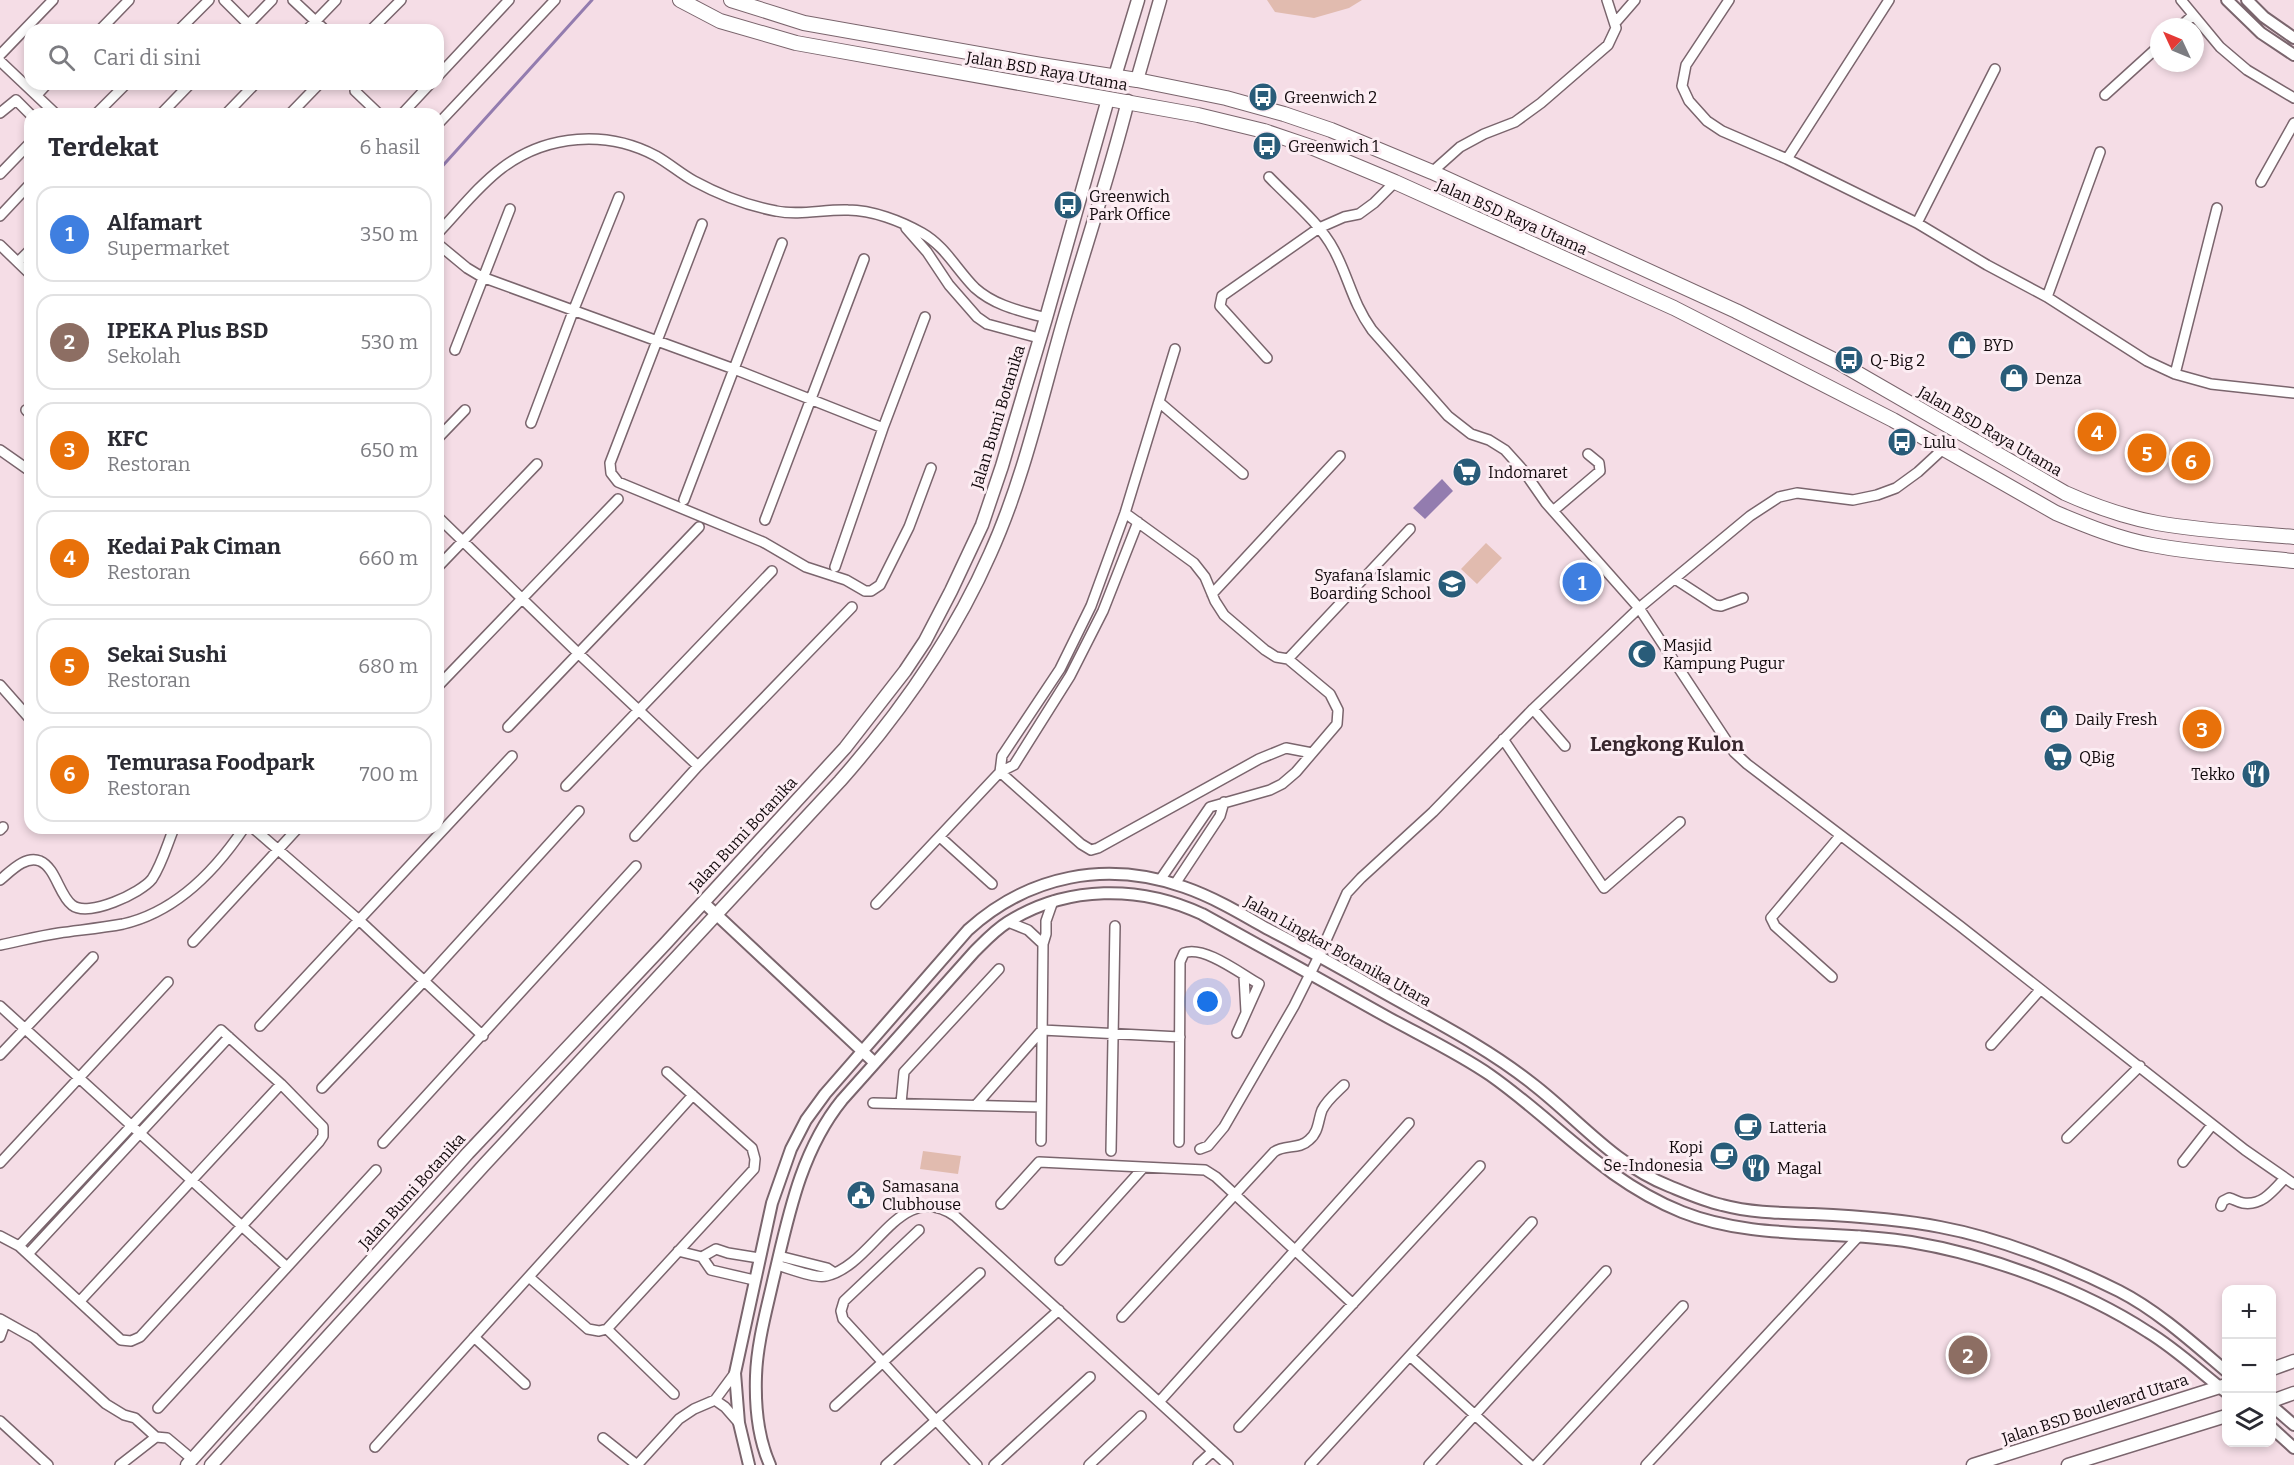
<!DOCTYPE html>
<html lang="id">
<head>
<meta charset="utf-8">
<style>
	body { margin:0; font-family:Bitter,serif; background:#f7f7f7; color:#2b2b33 }
	.controls { position:absolute; right:18px; bottom:18px; display:grid; overflow:hidden; border-radius:12px; box-shadow:0 3px 9px #0003 }
	.controls button { width:54px; height:54px; display:grid; place-items:center; padding:0; border:0; border-bottom:2px solid #e1e1e2; background:#fff; color:#2b2b33; font:30px sans-serif }
	.compass { position:absolute; left:2150px; top:18px; width:54px; height:54px; border-radius:50%; background:#fff; box-shadow:0 3px 9px #0003; rotate:314deg }
	.you { position:absolute; left:1208px; top:1002px; width:21px; height:21px; margin:-15px; border:4px solid #fff; border-radius:50%; background:#1a73e8; box-shadow:0 0 0 9px #1a73e833 }
	.badge { display:grid; place-items:center; width:39px; height:39px; border-radius:50%; background:#295c79; color:#fff; font-size:20px; font-weight:700 }
	.pin { position:absolute; translate:-50% -50%; border:3px solid #fff; box-shadow:0 2px 6px #0006 }
	.list { margin:0; padding:0; list-style:none }
	h2 { display:flex; justify-content:space-between; align-items:center; height:78px; margin:0; padding:0 24px; font-size:26px }
	h2 small { font-size:20px; font-weight:400; color:#7c7c81 }
	.list li { display:grid; grid-template-columns:39px 1fr auto; gap:18px; align-items:center; box-sizing:border-box; height:96px; margin:0 12px 12px; padding:0 12px; border:2px solid #e1e1e2; border-radius:18px }
	.list b { display:block; font-size:22px; white-space:nowrap }
	.list p { margin:0; font-size:20px; white-space:nowrap; color:#7c7c81 }
	.list em { font-size:20px; font-style:normal; color:#7c7c81 }
	.icon { flex:none; width:33px; height:33px; fill:none; stroke:currentColor; stroke-width:2; stroke-linecap:round; stroke-linejoin:round }
	.map { position:relative; flex:none; width:2294px; height:1465px; overflow:hidden }
	.search { position:absolute; background:#fff; box-shadow:0 3px 9px #0003; left:24px; top:24px; width:420px; height:66px; display:flex; align-items:center; gap:15px; box-sizing:border-box; padding:0 21px; border-radius:18px; color:#7c7c81; font-size:22px }
	.panel { position:absolute; background:#fff; box-shadow:0 3px 9px #0003; left:24px; top:108px; width:420px; height:726px; border-radius:18px }
	.map>svg:first-child { display:block }
</style>
</head>
<body>
<div class="map">
<svg width="2294" height="1465" viewBox="0 0 2294 1465">
	<rect width="100%" height="100%" fill="#f5dde6"/>
	<path fill="#e1bbaf" d="M 1267,0 L 1362,0 L 1349,8 L 1314,18 L 1275,12 Z
		M 1486,543 L 1502,558 L 1477,584 L 1461,569 Z
		M 923,1151 L 961,1156 L 958,1174 L 920,1169 Z"/>
	<path fill="#937caf" d="M 1442,479 L 1453,491 L 1425,519 L 1413,508 Z"/>
	<g fill="none" stroke-linecap="round" stroke-linejoin="round">
		<path stroke="#937caf" stroke-width="3" d="M 438,171 L 592,0"/>
		<g stroke="#7a656d" stroke-width="12">
			<path id="minor" d="M 224,0 L 248,24
				M 293,0 L 325,30
				M 1729,0 L 1686,65 L 1682,86 L 1689,101 L 1707,121 L 1722,131 L 1787,159 L 1917,223 L 1987,265 L 2047,297 L 2147,361 L 2175,374 L 2211,384 L 2294,393
				M 2181,0 L 2220,47 L 2247,70 L 2294,98
				M 1615,23 L 1635,0
				M 2180,27 L 2192,16
				M 100,30 L 129,0
				M 179,30 L 209,0
				M 243,30 L 272,0
				M 307,30 L 336,0
				M 371,30 L 401,0
				M 0,55 L 53,0
				M 0,61 L 56,114
				M 438,76 L 509,0
				M 355,91 L 379,114
				M 37,95 L 47,84
				M 2105,95 L 2159,46
				M 0,113 L 16,100 L 30,114
				M 96,114 L 126,84
				M 161,114 L 190,84
				M 226,114 L 255,84
				M 290,114 L 319,84
				M 402,114 L 430,84
				M 438,124 L 555,0
				M 1787,159 L 1889,0
				M 1432,172 L 1460,147 L 1484,134 L 1515,122 L 1541,103 L 1608,45 L 1616,28 L 1607,0
				M 0,174 L 30,143
				M 1269,177 C 1291,200 1319,222 1334,250 C 1349,278 1352,302 1372,330 L 1448,416 L 1471,434 L 1489,440 L 1505,450 L 1523,470 L 1546,503 L 1639,608 L 1734,752 L 1747,764 L 1960,926 L 2245,1150 L 2294,1184
				M 2261,182 L 2294,123
				M 0,216 L 30,184
				M 1917,223 L 1995,69
				M 702,224 L 610,463 L 611,473 L 618,482 L 763,542 L 806,567 L 846,580 L 865,591 L 871,591 L 880,585 L 909,527 L 931,468
				M 906,228 L 927,252 L 949,285 L 977,317 L 987,324 L 1039,338
				M 438,233 C 459,211 478,186 502,168 C 547,134 607,130 656,156 C 670,164 681,174 694,181 C 718,194 749,206 776,211 C 800,216 824,209 848,210 C 872,210 901,221 922,233 C 945,246 957,270 975,288 C 995,306 1021,311 1046,318
				M 438,244 L 467,268 L 482,277 L 734,369 L 883,428
				M 0,245 L 30,274
				M 18,262 L 30,250
				M 2047,297 L 2100,152
				M 455,350 L 510,209
				M 1267,358 L 1220,306 L 1222,296 L 1319,228 L 1344,217 L 1359,214 L 1374,203 L 1395,182
				M 2175,374 L 2217,208
				M 1159,402 L 1243,474
				M 26,410 L 30,414
				M 531,423 L 574,309 L 619,197
				M 438,438 L 465,410
				M 0,450 L 30,471
				M 684,500 L 782,243
				M 1553,511 L 1600,471 L 1599,463 L 1588,454
				M 1125,513 L 1194,563 L 1205,577 L 1215,601 L 1224,615 L 1265,650 L 1276,657 L 1288,659 L 1330,694 L 1338,710 L 1337,724 L 1296,772 L 1282,784 L 1270,790 L 1210,807 L 1160,880
				M 438,517 L 579,654 L 698,766
				M 765,520 L 864,259
				M 438,567 L 537,464
				M 835,567 L 883,428 L 925,317
				M 30,570 L 30,580
				M 1675,579 L 1715,605 L 1721,606 L 1743,598
				M 1212,594 L 1340,456
				M 1288,659 L 1410,529
				M 0,685 L 30,719
				M 438,686 L 618,499
				M 1533,709 L 1565,746
				M 508,727 L 699,527
				M 1503,739 L 1604,888 L 1680,822
				M 1000,772 L 1002,756 L 1060,669 L 1091,606 L 1125,513 L 1175,349
				M 1000,772 L 1081,844 L 1091,850 L 1098,848 L 1259,759 L 1286,748 L 1312,753
				M 566,786 L 772,571
				M 253,828 L 359,920 L 483,1036
				M 0,830 L 3,827
				M 635,836 L 698,766 L 852,607
				M 940,837 L 992,884
				M 0,880 C 10,872 25,855 40,861 C 56,868 59,895 72,905 C 88,918 141,893 152,879 C 162,864 167,845 174,828
				M 1175,884 L 1220,816 L 1224,802
				M 876,904 L 1000,772 L 1014,765 L 1070,676 L 1103,611 L 1138,522
				M 1008,922 L 1028,930 L 1043,944
				M 193,942 L 298,828
				M 0,945 C 20,941 39,936 59,933 C 80,930 102,928 123,924 C 176,912 215,871 244,828
				M 1244,976 L 1246,1012
				M 1832,977 L 1775,926 L 1771,918 L 1840,836
				M 0,1006 L 287,1267
				M 260,1026 L 512,756
				M 1991,1045 L 2040,990
				M 0,1055 L 93,957
				M 322,1088 L 425,980 L 579,811
				M 873,1103 L 1041,1107
				M 901,1103 L 904,1072 L 999,969
				M 976,1105 L 1042,1030 L 1180,1037
				M 2067,1138 L 2140,1066
				M 1041,1141 L 1043,944 L 1046,934 L 1046,921 L 1053,901
				M 1179,1142 L 1180,962 L 1184,953 C 1204,945 1241,974 1259,984 L 1237,1033
				M 383,1143 L 636,866
				M 1200,1149 L 1208,1146 L 1224,1127 L 1294,1006 L 1319,956 L 1347,893 L 1361,878 L 1433,812 L 1533,709 L 1639,608 L 1750,516 L 1779,497 L 1797,493 L 1853,500 L 1877,495 L 1896,488 L 1918,472 L 1944,448
				M 1111,1151 L 1115,926
				M 2183,1162 L 2212,1125
				M 0,1163 L 168,982
				M 1001,1204 L 1039,1162 L 1205,1170 L 1216,1177 L 1353,1304
				M 2221,1206 L 2223,1201 L 2229,1198 C 2234,1199 2237,1202 2243,1203 C 2262,1206 2273,1191 2285,1178
				M 919,1230 L 844,1301 L 841,1311 L 843,1319 L 977,1465
				M 0,1236 L 19,1246 L 121,1340 L 131,1341 L 140,1337 L 319,1142 L 323,1136 L 323,1127 L 281,1084 L 221,1030 L 19,1246
				M 678,1251 L 702,1257 L 711,1270 L 754,1280
				M 28,1254 L 229,1037
				M 779,1256 L 827,1268 L 833,1272
				M 702,1257 L 716,1249 L 728,1253 L 759,1258
				M 1060,1260 L 1143,1168
				M 777,1265 C 788,1268 816,1279 826,1276 C 875,1265 899,1178 955,1216 L 1228,1465
				M 529,1277 L 588,1329 L 599,1331 L 607,1329 L 754,1169 L 755,1159 L 752,1148 L 667,1072
				M 80,1301 L 281,1084
				M 1122,1317 L 1274,1152 C 1285,1144 1299,1150 1309,1140 C 1319,1132 1318,1120 1322,1110 C 1327,1100 1337,1092 1344,1085
				M 0,1319 L 34,1338 L 106,1404 L 124,1415 L 135,1418 L 156,1437
				M 607,1329 L 674,1394
				M 0,1337 L 5,1323
				M 474,1337 L 525,1384
				M 1410,1356 L 1530,1465
				M 715,1400 L 725,1407 L 739,1423
				M 1159,1402 L 1409,1123
				M 835,1406 L 980,1273
				M 158,1408 L 376,1170
				M 0,1421 L 48,1465
				M 1239,1427 L 1480,1166
				M 603,1438 L 637,1465
				M 375,1447 L 693,1095
				M 120,1465 L 156,1437 L 167,1438 L 192,1459
				M 637,1465 L 679,1419 L 694,1409 L 715,1400 L 735,1373
				M 886,1465 L 1059,1310
				M 994,1465 L 1090,1377
				M 1089,1465 L 1141,1416
				M 1198,1465 L 1213,1451
				M 1310,1465 L 1532,1222
				M 1429,1465 L 1606,1271
				M 1536,1465 L 1683,1306
				M 1646,1465 L 1859,1236"/>
		</g>
		<g stroke="#7a656d" stroke-width="14">
			<path id="tertiary" d="M 2227,0 L 2261,33 L 2294,55
				M 2247,0 L 2264,17 L 2294,38
				M 703,902 L 875,1063
				M 2272,1406 L 2294,1425
				M 2272,1428 L 2294,1448
				M 749,1465 L 739,1423 L 735,1373 L 772,1203 L 791,1149 L 806,1120 L 825,1094 L 968,930 C 1029,875 1106,860 1184,887 C 1213,897 1240,913 1266,928 C 1300,945 1333,964 1365,982 C 1422,1015 1483,1044 1534,1085 C 1579,1120 1615,1165 1669,1186 C 1686,1193 1704,1201 1722,1205 C 1752,1213 1783,1213 1813,1214 C 1854,1216 1900,1219 1940,1227 C 1999,1238 2065,1264 2119,1291 C 2158,1311 2193,1343 2226,1371
				M 770,1465 C 758,1438 755,1405 756,1376 C 757,1344 766,1312 773,1281 C 788,1218 800,1152 842,1100 L 974,952 C 985,941 995,930 1008,922 C 1067,885 1140,885 1202,914 C 1264,948 1327,983 1389,1018 C 1422,1036 1458,1053 1490,1075 C 1557,1122 1603,1180 1682,1212 C 1755,1241 1836,1229 1911,1242 C 1989,1255 2082,1289 2148,1332 C 2176,1349 2200,1372 2226,1392"/>
		</g>
		<g stroke="#7a656d" stroke-width="15">
			<path id="secondary" d="M 1115,76 L 1138,0
				M 1137,80 L 1160,0
				M 2272,1369 L 2294,1361
				M 2272,1401 L 2294,1393
				M 187,1465 L 468,1153 L 665,944 L 845,748 L 905,671 L 925,641 L 951,591 L 982,525 L 1002,466 L 1046,318 L 1108,99
				M 211,1465 L 484,1165 L 840,781 C 900,713 953,638 990,554 C 1024,479 1042,395 1065,316 C 1086,244 1110,173 1128,101
				M 1973,1465 L 2226,1385
				M 2068,1465 L 2226,1416"/>
		</g>
		<g stroke="#7a656d" stroke-width="16">
			<path id="primary" d="M 680,0 L 720,21 L 796,43 L 1198,115 L 1264,131 L 1311,147 L 1395,182 L 1674,308 L 1893,420 L 2056,513 C 2087,526 2119,539 2152,545 C 2199,554 2247,556 2294,561
				M 731,0 L 804,23 L 1041,65 L 1137,80 L 1226,98 L 1284,114 L 1331,130 L 1432,172 L 1736,311 L 1838,362 L 2065,493 C 2094,506 2125,517 2157,523 C 2202,531 2248,533 2294,537"/>
		</g>
		<use href="#minor" stroke="#fff" stroke-width="9"/>
		<use href="#tertiary" stroke="#fff" stroke-width="10"/>
		<use href="#secondary" stroke="#fff" stroke-width="12"/>
		<use href="#primary" stroke="#fff" stroke-width="14"/>
	</g>
	<defs>
		<g id="bus-disc" transform="scale(1.5)"><circle r="9.5" fill="#295c79" stroke="#fcedf3"/><path d="M-5-6H5V4H4V6H2V4H-2V6H-4V4H-5ZM-3.5-4V0h7V-4ZM-3.5 1.2v1.5H-2V1.2ZM2 1.2v1.5H3.5V1.2Z" fill="#fff"/></g>
		<g id="shop-disc" transform="scale(1.5)"><circle r="9.5" fill="#295c79" stroke="#fcedf3"/><path d="M-5-2.5h2.3a2.7 3.5 0 0 1 5.4 0H5L5.5 6h-11ZM-1.5-2.5h3a1.5 2.3 0 0 0-3 0Z" fill="#fff"/></g>
		<g id="supermarket-disc" transform="scale(1.5)"><circle r="9.5" fill="#295c79" stroke="#fcedf3"/><path d="M-6-5.5h2.5l.6 2H6L4.5 2H-2.5L-4.4-4H-6ZM-1.5 3.2a1.3 1.3 0 1 0 .1 0ZM3 3.2a1.3 1.3 0 1 0 .1 0Z" fill="#fff"/></g>
		<g id="school-disc" transform="scale(1.5)"><circle r="9.5" fill="#295c79" stroke="#fcedf3"/><path d="M0-5L7-2L0 1L-7-2ZM-4 1L0 2.5L4 1V4Q0 6-4 4Z" fill="#fff"/></g>
		<g id="mosque-disc" transform="scale(1.5)"><circle r="9.5" fill="#295c79" stroke="#fcedf3"/><path d="M3.5-4.9A6 6 0 1 0 3.5 4.9A5 5 0 1 1 3.5-4.9Z" fill="#fff"/></g>
		<g id="restaurant-disc" transform="scale(1.5)"><circle r="9.5" fill="#295c79" stroke="#fcedf3"/><path d="M-5-6h1v4h1v-4h1v4h1v-4h1v5L-1.5 .5V6h-2V.5L-5-1ZM5-6V6H3V1.5H1.5Q1.5-4 5-6Z" fill="#fff"/></g>
		<g id="cafe-disc" transform="scale(1.5)"><circle r="9.5" fill="#295c79" stroke="#fcedf3"/><path d="M-5.5-4.5H6V0H3Q3 3.5 0 3.5H-2.5Q-5.5 3.5-5.5 0ZM3-3.2v2h1.7v-2ZM-6 4.5H4V6H-6Z" fill="#fff"/></g>
		<g id="civic-disc" transform="scale(1.5)"><circle r="9.5" fill="#295c79" stroke="#fcedf3"/><path d="M-.6-6.5H3V-4.5H.6V-3L4-1V1h2V6H-6V1h2V-1L-.6-3ZM-1.2 2.5V6h2.4V2.5Z" fill="#fff"/></g>
	</defs>
	<g fill-rule="evenodd">
		<use href="#bus-disc" x="1263" y="97"/>
		<use href="#bus-disc" x="1267" y="146"/>
		<use href="#bus-disc" x="1068" y="205"/>
		<use href="#shop-disc" x="1962" y="345"/>
		<use href="#bus-disc" x="1849" y="360"/>
		<use href="#shop-disc" x="2014" y="378"/>
		<use href="#bus-disc" x="1902" y="442"/>
		<use href="#supermarket-disc" x="1467" y="472"/>
		<use href="#school-disc" x="1452" y="584"/>
		<use href="#mosque-disc" x="1642" y="654"/>
		<use href="#shop-disc" x="2054" y="719"/>
		<use href="#supermarket-disc" x="2058" y="757"/>
		<use href="#restaurant-disc" x="2256" y="774"/>
		<use href="#cafe-disc" x="1748" y="1127"/>
		<use href="#cafe-disc" x="1724" y="1156"/>
		<use href="#restaurant-disc" x="1756" y="1168"/>
		<use href="#civic-disc" x="861" y="1195"/>
	</g>
	<g text-anchor="middle" dominant-baseline="central" stroke-width="6" stroke-linejoin="round" paint-order="stroke">
		<g font-size="16" fill="#11090c" stroke="#fcedf3">
			<text transform="translate(1047 71) rotate(10)">Jalan BSD Raya Utama</text>
			<text transform="translate(1512 217) rotate(24)">Jalan BSD Raya Utama</text>
			<text transform="translate(998 417) rotate(-73)">Jalan Bumi Botanika</text>
			<text transform="translate(1990 431) rotate(30)">Jalan BSD Raya Utama</text>
			<text transform="translate(743 834) rotate(-47)">Jalan Bumi Botanika</text>
			<text transform="translate(1338 951) rotate(29)">Jalan Lingkar Botanika Utara</text>
			<text transform="translate(412 1191) rotate(-48)">Jalan Bumi Botanika</text>
			<text transform="translate(2095 1409) rotate(-18)">Jalan BSD Boulevard Utara</text>
		</g>
		<g font-size="16" fill="#11090c" stroke="#fcedf3" text-anchor="start">
			<text x="1284" y="97">Greenwich 2</text>
			<text x="1288" y="146">Greenwich 1</text>
			<text x="1089" y="196">Greenwich<tspan x="1089" dy="18">Park Office</tspan></text>
			<text x="1983" y="345">BYD</text>
			<text x="1870" y="360">Q-Big 2</text>
			<text x="2035" y="378">Denza</text>
			<text x="1923" y="442">Lulu</text>
			<text x="1488" y="472">Indomaret</text>
			<text x="1431" y="575" text-anchor="end">Syafana Islamic<tspan x="1431" dy="18">Boarding School</tspan></text>
			<text x="1663" y="645">Masjid<tspan x="1663" dy="18">Kampung Pugur</tspan></text>
			<text x="2075" y="719">Daily Fresh</text>
			<text x="2079" y="757">QBig</text>
			<text x="2235" y="774" text-anchor="end">Tekko</text>
			<text x="1769" y="1127">Latteria</text>
			<text x="1703" y="1147" text-anchor="end">Kopi<tspan x="1703" dy="18">Se-Indonesia</tspan></text>
			<text x="1777" y="1168">Magal</text>
			<text x="882" y="1186">Samasana<tspan x="882" dy="18">Clubhouse</tspan></text>
		</g>
		<g font-size="20" font-weight="bold" fill="#37262d" stroke="#fcedf3">
			<text x="1667" y="744">Lengkong Kulon</text>
		</g>
	</g>
</svg>
<div class="controls">
<button>+</button>
<button>−</button>
<button><svg class="icon" aria-label="layers" viewBox="0 0 24 24"><path d="M12 4l9 5-9 5-9-5zM3 14l9 5 9-5"/></svg></button>
</div>
<svg class="compass" viewBox="-18 -18 36 36"><path d="M0-13l5 13h-10z" fill="#e53935"/><path d="M0 13l5-13h-10z" fill="#7c7c81"/></svg>
<div class="you"></div>
<div class="pin badge" style="left:1582px;top:582px;background:#3f7fe0">1</div>
<div class="pin badge" style="left:1968px;top:1355px;background:#8d6e63">2</div>
<div class="pin badge" style="left:2202px;top:729px;background:#e8710a">3</div>
<div class="pin badge" style="left:2097px;top:432px;background:#e8710a">4</div>
<div class="pin badge" style="left:2147px;top:453px;background:#e8710a">5</div>
<div class="pin badge" style="left:2191px;top:461px;background:#e8710a">6</div>
<div class="search"><svg class="icon" aria-label="search" viewBox="0 0 24 24"><circle cx="10" cy="10" r="6"/><path d="M15 15l6 6"/></svg>Cari di sini</div>
<section class="panel">
<h2>Terdekat<small>6 hasil</small></h2>
<ul class="list">
<li><span class="badge" style="background:#3f7fe0">1</span><div><b>Alfamart</b><p>Supermarket</p></div><em>350 m</em></li>
<li><span class="badge" style="background:#8d6e63">2</span><div><b>IPEKA Plus BSD</b><p>Sekolah</p></div><em>530 m</em></li>
<li><span class="badge" style="background:#e8710a">3</span><div><b>KFC</b><p>Restoran</p></div><em>650 m</em></li>
<li><span class="badge" style="background:#e8710a">4</span><div><b>Kedai Pak Ciman</b><p>Restoran</p></div><em>660 m</em></li>
<li><span class="badge" style="background:#e8710a">5</span><div><b>Sekai Sushi</b><p>Restoran</p></div><em>680 m</em></li>
<li><span class="badge" style="background:#e8710a">6</span><div><b>Temurasa Foodpark</b><p>Restoran</p></div><em>700 m</em></li>
</ul>
</section>
</div>
</body>
</html>
